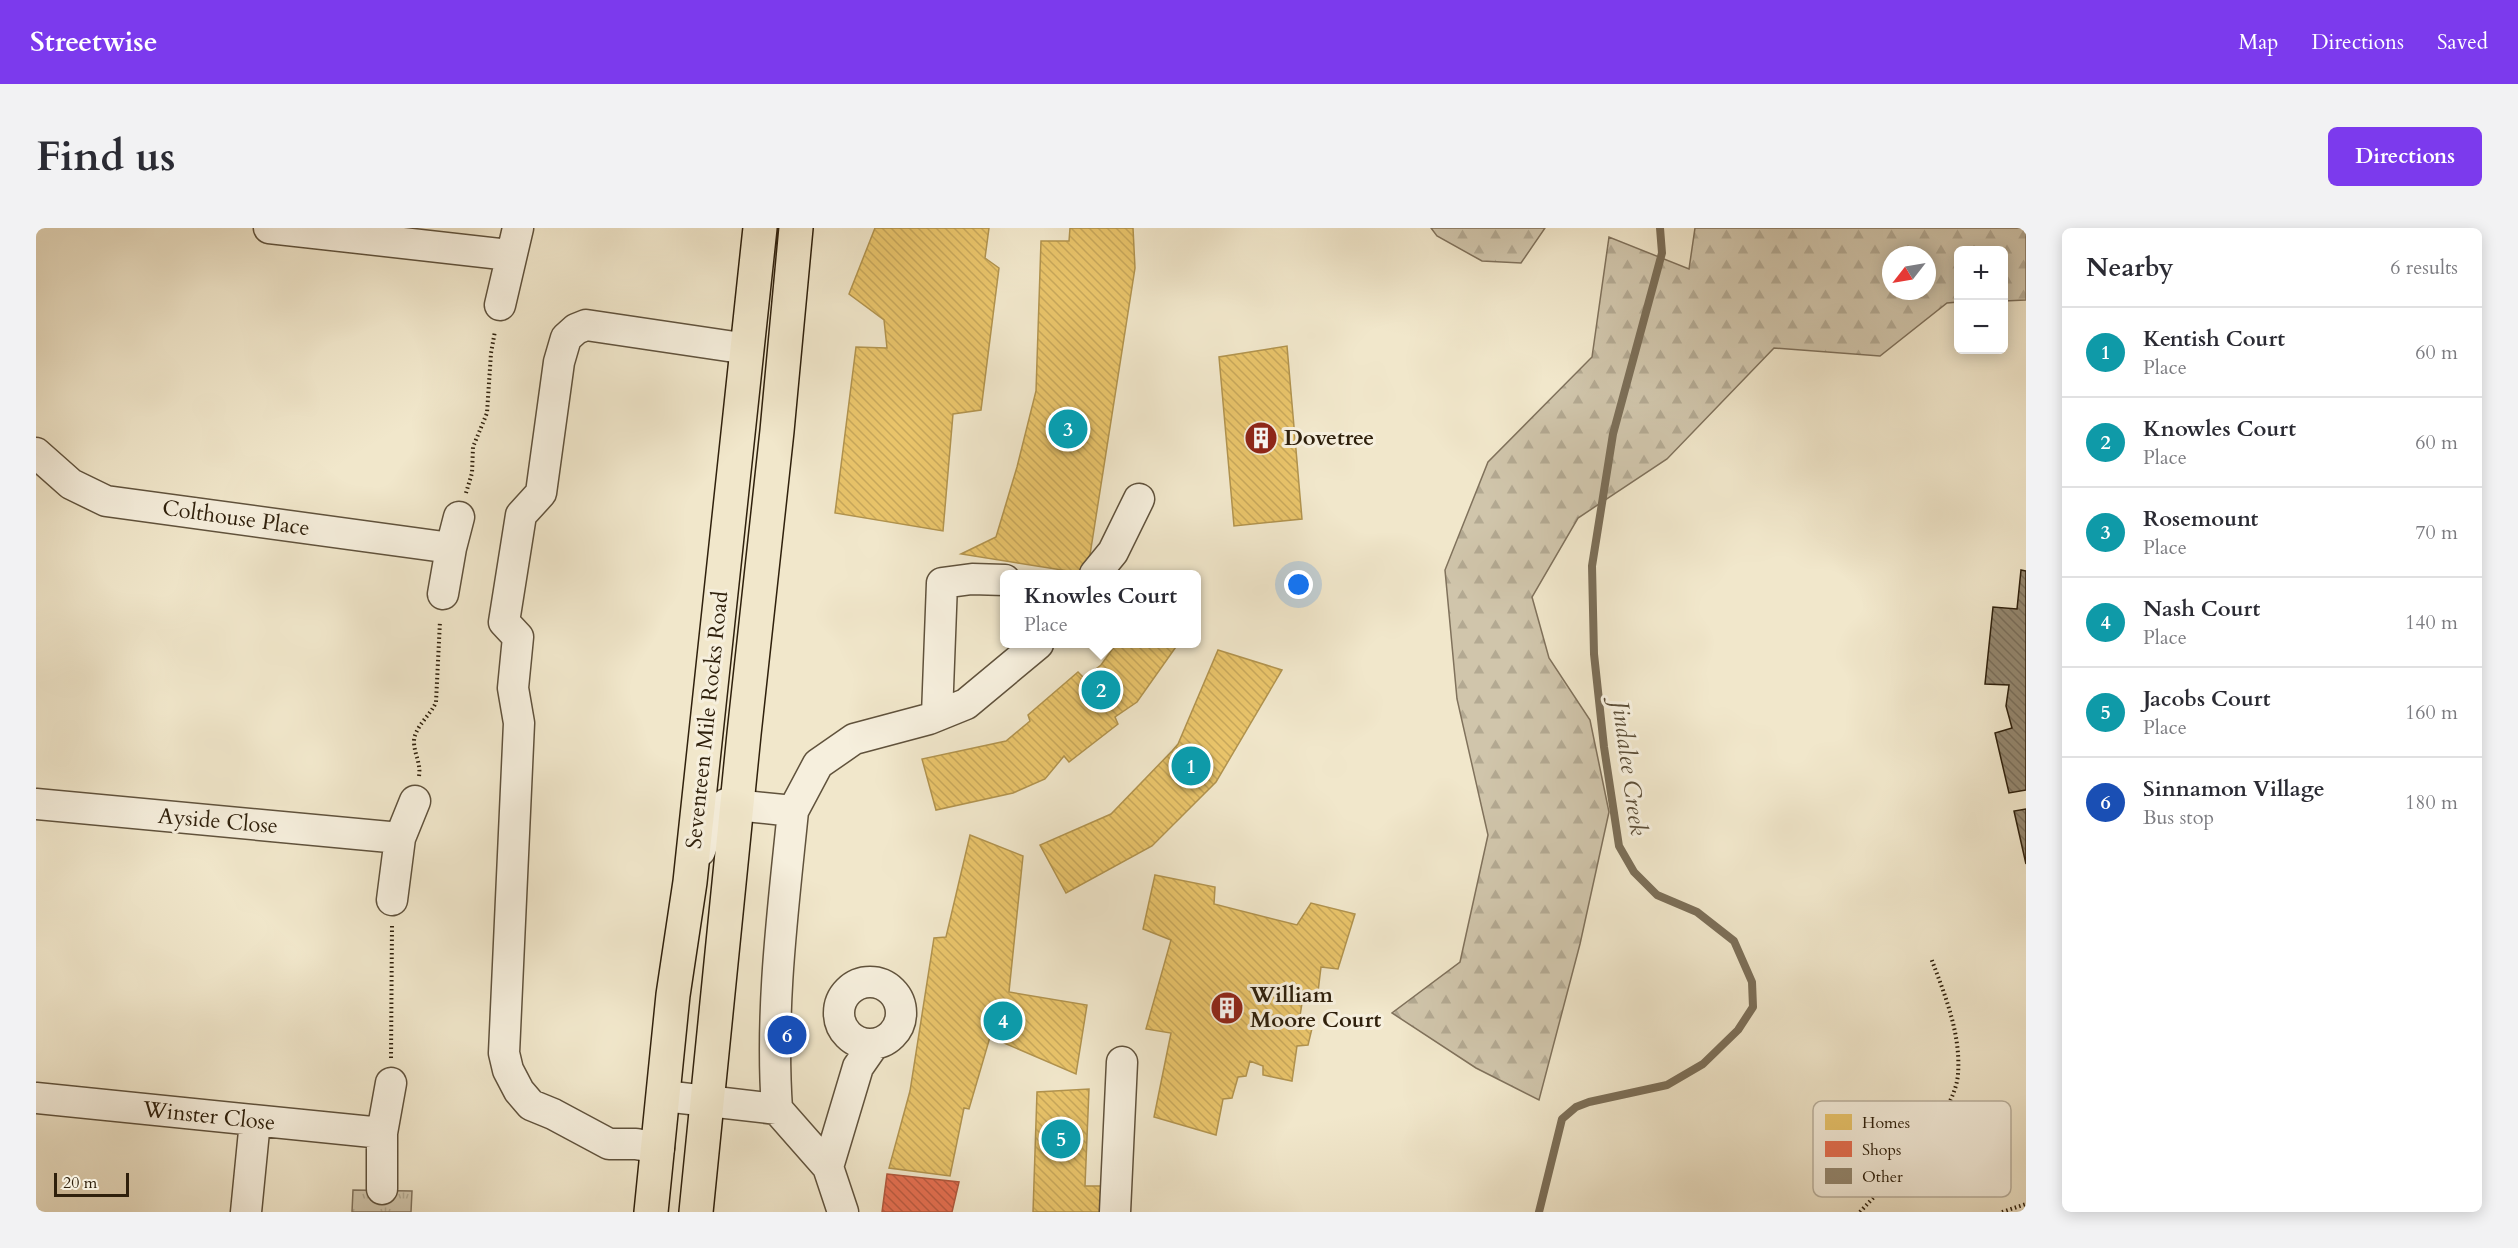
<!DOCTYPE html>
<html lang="en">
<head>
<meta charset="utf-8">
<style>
	body { margin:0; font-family:Cardo,serif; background:#f2f2f3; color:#2b2b33 }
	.controls { position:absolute; right:18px; top:18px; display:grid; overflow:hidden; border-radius:9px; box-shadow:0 3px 15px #0003 }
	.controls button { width:54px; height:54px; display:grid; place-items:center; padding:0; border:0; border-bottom:2px solid #e1e1e2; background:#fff; color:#2b2b33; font:30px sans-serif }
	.compass { position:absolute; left:1846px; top:18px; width:54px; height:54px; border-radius:50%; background:#fff; box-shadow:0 3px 15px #0003; rotate:239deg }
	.scale { position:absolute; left:18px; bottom:15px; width:75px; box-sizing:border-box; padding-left:6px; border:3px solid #2f200c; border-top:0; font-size:16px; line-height:21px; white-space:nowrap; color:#2f200c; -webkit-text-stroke:4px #f6efdd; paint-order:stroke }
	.you { position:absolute; left:1263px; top:357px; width:21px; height:21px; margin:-15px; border:4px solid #fff; border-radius:50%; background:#1a73e8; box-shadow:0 0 0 9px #1a73e833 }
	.badge { display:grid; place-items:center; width:39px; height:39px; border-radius:50%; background:#7c3aed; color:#fff; font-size:20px; font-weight:700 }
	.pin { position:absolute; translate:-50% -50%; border:3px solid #fff; box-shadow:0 2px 6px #0006 }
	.popup { position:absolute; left:964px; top:342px; width:201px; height:78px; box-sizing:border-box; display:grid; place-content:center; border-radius:9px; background:#fff; filter:drop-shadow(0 2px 4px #0005); font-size:20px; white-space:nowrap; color:#7c7c81 }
	.popup b { font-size:22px; color:#2b2b33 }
	.popup::after { content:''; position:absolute; left:50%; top:100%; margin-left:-12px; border:12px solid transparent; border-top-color:#fff }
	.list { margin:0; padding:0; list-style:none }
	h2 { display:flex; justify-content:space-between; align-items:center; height:78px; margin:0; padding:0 24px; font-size:26px }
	h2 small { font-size:20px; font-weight:400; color:#7c7c81 }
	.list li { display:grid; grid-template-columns:39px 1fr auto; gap:18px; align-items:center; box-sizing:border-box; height:90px; padding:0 24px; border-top:2px solid #e1e1e2 }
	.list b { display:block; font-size:22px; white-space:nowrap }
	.list p { margin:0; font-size:20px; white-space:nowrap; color:#7c7c81 }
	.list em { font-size:20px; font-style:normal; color:#7c7c81 }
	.map { position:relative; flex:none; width:1990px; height:984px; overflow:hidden; border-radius:9px }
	header { display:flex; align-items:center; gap:36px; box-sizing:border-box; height:84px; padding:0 30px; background:#7c3aed; color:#fff }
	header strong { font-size:28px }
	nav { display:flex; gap:33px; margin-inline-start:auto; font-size:21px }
	.intro { display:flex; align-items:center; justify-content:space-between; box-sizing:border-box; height:144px; padding:0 36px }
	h1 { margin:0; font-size:42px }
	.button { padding:15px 27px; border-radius:9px; background:#7c3aed; color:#fff; font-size:21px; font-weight:700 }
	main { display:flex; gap:36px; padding:0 36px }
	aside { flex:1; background:#fff; border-radius:9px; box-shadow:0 3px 15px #0003 }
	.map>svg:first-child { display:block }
</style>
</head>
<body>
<header>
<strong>Streetwise</strong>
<nav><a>Map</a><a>Directions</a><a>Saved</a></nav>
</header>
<div class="intro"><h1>Find us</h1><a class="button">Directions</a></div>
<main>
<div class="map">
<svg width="1990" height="984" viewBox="0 0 1990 984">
	<defs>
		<pattern id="grass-tufts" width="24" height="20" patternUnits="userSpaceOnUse" patternTransform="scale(1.5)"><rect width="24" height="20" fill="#d0c5ab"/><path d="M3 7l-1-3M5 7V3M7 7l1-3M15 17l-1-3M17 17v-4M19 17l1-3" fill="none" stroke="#b3a992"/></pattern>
		<pattern id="forest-firs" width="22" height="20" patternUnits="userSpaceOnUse" patternTransform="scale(1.5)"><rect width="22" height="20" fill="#d0c5ab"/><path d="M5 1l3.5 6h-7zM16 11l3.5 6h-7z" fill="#b3a992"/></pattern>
		<pattern id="homes-back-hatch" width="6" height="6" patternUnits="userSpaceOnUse" patternTransform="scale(1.5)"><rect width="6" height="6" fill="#e9c46a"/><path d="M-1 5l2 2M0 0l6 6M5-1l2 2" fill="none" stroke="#c8a85b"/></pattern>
		<pattern id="shops-back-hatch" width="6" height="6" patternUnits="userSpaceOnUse" patternTransform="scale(1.5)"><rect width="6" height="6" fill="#e76f51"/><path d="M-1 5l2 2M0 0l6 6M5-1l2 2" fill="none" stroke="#bc5b42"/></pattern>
		<pattern id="building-back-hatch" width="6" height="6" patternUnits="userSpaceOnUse" patternTransform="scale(1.5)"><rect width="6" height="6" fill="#94876f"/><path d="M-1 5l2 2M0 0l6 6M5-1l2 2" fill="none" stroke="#796e5a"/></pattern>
	</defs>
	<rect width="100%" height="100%" fill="#f1e7cb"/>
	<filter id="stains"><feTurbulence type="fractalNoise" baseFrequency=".00333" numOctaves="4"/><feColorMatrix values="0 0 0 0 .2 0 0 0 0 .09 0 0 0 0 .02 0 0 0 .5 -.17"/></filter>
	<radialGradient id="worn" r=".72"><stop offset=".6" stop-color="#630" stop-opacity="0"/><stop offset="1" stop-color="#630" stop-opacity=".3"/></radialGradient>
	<path fill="url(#grass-tufts)" stroke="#80725c" stroke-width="1.5" d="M 317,962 L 376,963 L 375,984 L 316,984 Z"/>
	<path fill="url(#forest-firs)" stroke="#80725c" stroke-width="1.5" fill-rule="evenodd" d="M 1395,0 L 1509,0 L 1485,35 L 1446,33 L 1401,8 Z
		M 1659,0 L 1990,0 L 1990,72 L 1968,73 L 1968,22 L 1922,22 L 1922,74 L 1911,75 L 1844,128 L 1738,120 L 1631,231 L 1542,290 L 1496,369 L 1513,430 L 1554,492 L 1573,584 L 1544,716 L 1503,872 L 1440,840 L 1356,785 L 1424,734 L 1452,607 L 1421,471 L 1409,342 L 1452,234 L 1556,129 L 1573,9 L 1653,41 ZM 1855,27 L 1891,27 L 1891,63 L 1855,63 Z"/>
	<path fill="url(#homes-back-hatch)" stroke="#b1934e" stroke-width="1.5" d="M 839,0 L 953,0 L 949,30 L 963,40 L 945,182 L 917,186 L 907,303 L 799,285 L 820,119 L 851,120 L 848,92 L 813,66 Z
		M 1034,0 L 1097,0 L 1099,40 L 1051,346 L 925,326 L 960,309 L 981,239 L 1000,163 L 1005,13 L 1033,13 Z
		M 1251,118 L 1266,291 L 1198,298 L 1183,129 Z
		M 1080,416 L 1142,416 L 1101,474 L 1079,489 L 1082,496 L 1033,534 L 1028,528 L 1009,551 L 977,565 L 900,582 L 886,531 L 970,513 L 994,493 L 992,487 L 1042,444 L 1048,450 L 1065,437 Z
		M 1182,422 L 1246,442 L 1180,554 L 1116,618 L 1030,665 L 1004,617 L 1075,586 L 1136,523 L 1142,516 Z
		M 934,607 L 987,628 L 973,764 L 1051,777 L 1040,846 L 954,809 L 933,881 L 928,880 L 914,948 L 853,940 L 874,863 L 898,710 L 910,709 Z
		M 1119,647 L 1179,659 L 1178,676 L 1261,697 L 1275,675 L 1319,686 L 1302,741 L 1285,739 L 1281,772 L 1267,769 L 1264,788 L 1278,792 L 1272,817 L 1261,818 L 1256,853 L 1227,847 L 1227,838 L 1214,833 L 1210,848 L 1202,849 L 1196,870 L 1187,871 L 1180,907 L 1118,889 L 1135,805 L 1110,801 L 1135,712 L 1107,701 Z
		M 1053,861 L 1049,958 L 1065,958 L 1065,984 L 997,984 L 1001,864 Z"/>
	<path fill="url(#shops-back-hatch)" stroke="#b0573c" stroke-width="1.5" d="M 851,946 L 923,954 L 916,984 L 846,984 Z"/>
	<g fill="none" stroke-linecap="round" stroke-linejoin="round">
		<path stroke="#7c6f58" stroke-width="8" d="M 1503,984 L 1526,891 L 1540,879 L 1553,874 L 1631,857 L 1667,836 L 1702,802 L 1717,779 L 1716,754 L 1698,713 L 1661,684 L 1621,667 L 1598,644 L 1583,618 L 1568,519 L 1558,426 L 1556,338 L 1577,206 L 1626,25 L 1624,0"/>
	</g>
	<path fill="url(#building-back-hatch)" stroke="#2f200c" stroke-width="1.5" d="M 1985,342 L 1990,343 L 1990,562 L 1973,565 L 1959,505 L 1976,500 L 1970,478 L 1973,457 L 1949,456 L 1957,379 L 1981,381 Z
		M 1990,581 L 1990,636 L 1978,583 Z"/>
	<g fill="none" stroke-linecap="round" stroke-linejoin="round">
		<g stroke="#60523c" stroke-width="33">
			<path id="minor" d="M 233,0 L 474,27
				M 464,77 L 482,0
				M 0,225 L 35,256 L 70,273 L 415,320
				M 1059,346 L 1077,324 L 1103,271
				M 407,366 L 415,320 L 423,289
				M 901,487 L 906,355 L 936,351 L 969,352
				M 0,576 L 364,610
				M 757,583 L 782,536 L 818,511 L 893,491 L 930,476 L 1002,416
				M 356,672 L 364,610 L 379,573
				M803 785a31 31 0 1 1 62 0a31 31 0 1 1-62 0Z
				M 628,868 L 741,881 C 734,781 747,682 757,583 L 690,576 L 677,587 L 664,623
				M 0,870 L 346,905
				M 741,881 L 792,939 L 807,984
				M 623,920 L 600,916 L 573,916 L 517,886 L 495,877 L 483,863 L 472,842 L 468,825 L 483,495 L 477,460 L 482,409 L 468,394 L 485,287 L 505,265 L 523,134 L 530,110 L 540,101 L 550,97 L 712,121
				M 792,939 L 822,839 L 838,816
				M 346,961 L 346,905 L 355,855
				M 210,984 L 219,893
				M 1079,984 L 1086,834"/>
		</g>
		<g stroke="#2f200c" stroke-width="36">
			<path id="major" d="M 615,984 L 637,767 L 654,654 L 724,0
				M 660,984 L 708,506 L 741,203 L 760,0"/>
		</g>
		<path stroke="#2f200c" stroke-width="4" stroke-dasharray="1.5 3" stroke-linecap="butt" d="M 430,265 L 436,245 L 437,219 L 451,185 L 455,125 L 459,103
			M 383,548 C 385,536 379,528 378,515 C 377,500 395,487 400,474 L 404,393
			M 355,830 L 356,697
			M 1824,984 C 1853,952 1919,890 1922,846 C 1925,806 1909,767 1895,730
			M 1966,984 L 1990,976"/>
		<use href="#minor" stroke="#f6efdd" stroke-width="30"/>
		<use href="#major" stroke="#f1e7cb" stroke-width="33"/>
	</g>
	<defs>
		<g id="building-disc" transform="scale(1.725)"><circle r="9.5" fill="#8f2418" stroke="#f6efdd"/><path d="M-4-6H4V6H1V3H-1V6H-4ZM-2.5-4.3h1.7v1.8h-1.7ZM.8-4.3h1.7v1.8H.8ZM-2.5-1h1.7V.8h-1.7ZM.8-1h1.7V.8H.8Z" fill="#fff"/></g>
	</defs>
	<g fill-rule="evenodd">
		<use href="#building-disc" x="1225" y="210"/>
		<use href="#building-disc" x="1191" y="780"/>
	</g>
	<g text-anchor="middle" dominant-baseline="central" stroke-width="6" stroke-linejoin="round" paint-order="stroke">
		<g font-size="22" font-weight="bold" fill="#2f200c" stroke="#f6efdd" text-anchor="start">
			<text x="1248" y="210">Dovetree</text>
			<text x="1214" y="767">William<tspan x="1214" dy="25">Moore Court</tspan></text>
		</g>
		<g font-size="22" fill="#2f200c" stroke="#f6efdd">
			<text transform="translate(200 290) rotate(8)">Colthouse Place</text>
			<text transform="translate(671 492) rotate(-84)">Seventeen Mile Rocks Road</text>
			<text transform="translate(182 593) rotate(5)">Ayside Close</text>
			<text transform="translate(173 888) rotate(6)">Winster Close</text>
		</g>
		<g font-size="24" font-style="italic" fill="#5c4e38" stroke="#f6efdd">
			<text transform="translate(1593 540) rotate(82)">Jindalee Creek</text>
		</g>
	</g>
	<rect x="1777" y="873" width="198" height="96" rx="9" fill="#f6efdd" stroke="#bab19e" stroke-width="1.5"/>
	<rect x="1789" y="886" width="27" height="16" fill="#e9c46a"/>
	<rect x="1789" y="913" width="27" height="16" fill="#e76f51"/>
	<rect x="1789" y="940" width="27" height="16" fill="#94876f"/>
	<g font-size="16" fill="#2f200c">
		<text x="1826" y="900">Homes</text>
		<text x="1826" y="927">Shops</text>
		<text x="1826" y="954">Other</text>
	</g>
	<rect width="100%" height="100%" filter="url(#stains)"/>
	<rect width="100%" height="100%" fill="url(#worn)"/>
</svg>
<div class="controls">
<button>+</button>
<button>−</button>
</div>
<svg class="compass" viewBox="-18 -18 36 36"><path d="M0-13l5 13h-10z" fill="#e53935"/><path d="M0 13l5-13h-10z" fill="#7c7c81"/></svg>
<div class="scale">20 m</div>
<div class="you"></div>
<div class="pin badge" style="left:1155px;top:538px;background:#0f9aa8">1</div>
<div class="pin badge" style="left:1065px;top:462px;background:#0f9aa8">2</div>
<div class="popup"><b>Knowles Court</b>Place</div>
<div class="pin badge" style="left:1032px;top:201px;background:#0f9aa8">3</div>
<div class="pin badge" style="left:967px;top:793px;background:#0f9aa8">4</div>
<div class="pin badge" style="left:1025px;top:911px;background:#0f9aa8">5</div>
<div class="pin badge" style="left:751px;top:807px;background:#1a4fb4">6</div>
</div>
<aside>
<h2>Nearby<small>6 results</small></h2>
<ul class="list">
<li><span class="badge" style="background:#0f9aa8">1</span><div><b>Kentish Court</b><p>Place</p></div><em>60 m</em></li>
<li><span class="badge" style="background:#0f9aa8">2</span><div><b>Knowles Court</b><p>Place</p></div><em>60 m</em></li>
<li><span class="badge" style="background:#0f9aa8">3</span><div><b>Rosemount</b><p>Place</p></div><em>70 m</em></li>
<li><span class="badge" style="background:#0f9aa8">4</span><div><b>Nash Court</b><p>Place</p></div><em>140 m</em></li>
<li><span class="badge" style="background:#0f9aa8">5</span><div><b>Jacobs Court</b><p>Place</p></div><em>160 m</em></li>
<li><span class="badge" style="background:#1a4fb4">6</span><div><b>Sinnamon Village</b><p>Bus stop</p></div><em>180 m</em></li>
</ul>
</aside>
</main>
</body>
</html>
